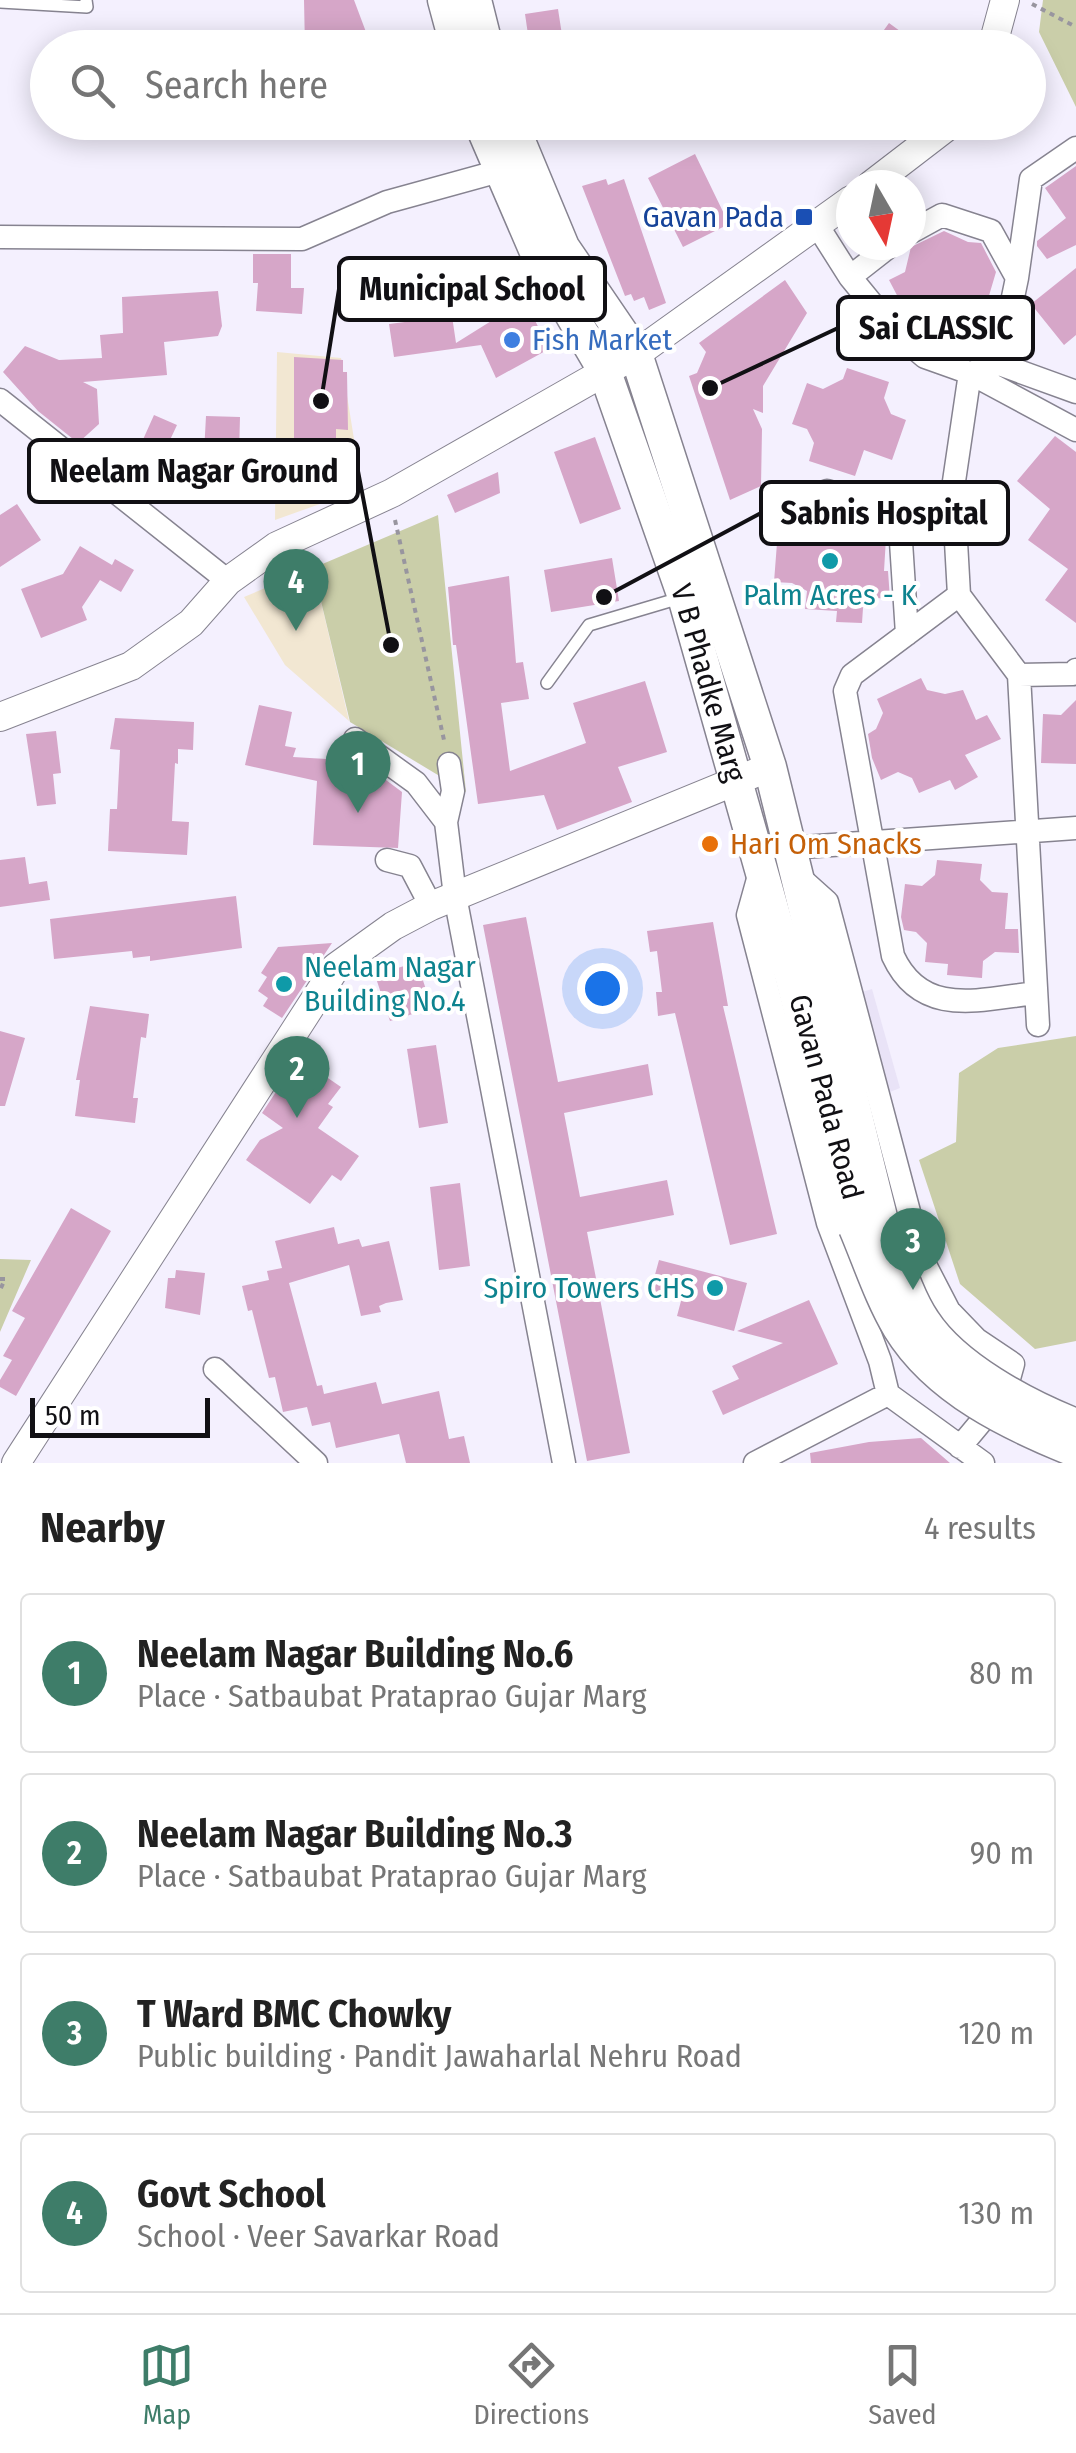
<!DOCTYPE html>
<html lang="en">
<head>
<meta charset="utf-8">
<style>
	body { margin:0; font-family:"Fira Sans Condensed",sans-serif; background:#f6f6f6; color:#222 }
	.compass { position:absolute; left:836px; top:170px; width:90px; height:90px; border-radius:50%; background:#fff; box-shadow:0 5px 25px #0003; rotate:171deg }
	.scale { position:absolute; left:30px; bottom:25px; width:180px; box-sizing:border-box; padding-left:10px; border:5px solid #111014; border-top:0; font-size:28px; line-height:35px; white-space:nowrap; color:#111014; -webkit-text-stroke:8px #fff; paint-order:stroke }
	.you { position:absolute; left:602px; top:988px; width:35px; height:35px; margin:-25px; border:8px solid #fff; border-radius:50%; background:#1a73e8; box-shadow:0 0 0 15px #1a73e833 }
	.badge { display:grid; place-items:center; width:65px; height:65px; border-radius:50%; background:#3e7d69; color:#fff; font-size:32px; font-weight:700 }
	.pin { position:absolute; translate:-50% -82px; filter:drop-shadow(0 2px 5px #0008) }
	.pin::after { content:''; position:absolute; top:52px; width:35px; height:30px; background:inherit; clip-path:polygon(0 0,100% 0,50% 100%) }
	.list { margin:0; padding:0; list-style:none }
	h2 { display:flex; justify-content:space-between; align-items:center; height:130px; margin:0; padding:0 40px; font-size:42px }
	h2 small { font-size:32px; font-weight:400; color:#767676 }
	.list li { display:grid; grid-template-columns:65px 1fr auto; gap:30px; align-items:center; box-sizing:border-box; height:160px; margin:0 20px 20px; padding:0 20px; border:2px solid #e0e0e0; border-radius:10px }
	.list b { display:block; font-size:38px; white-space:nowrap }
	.list p { margin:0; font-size:32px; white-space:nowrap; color:#767676 }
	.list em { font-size:32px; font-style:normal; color:#767676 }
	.icon { flex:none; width:55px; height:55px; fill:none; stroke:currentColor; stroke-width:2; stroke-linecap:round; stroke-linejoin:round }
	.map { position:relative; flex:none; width:1076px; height:1463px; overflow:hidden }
	.search { position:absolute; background:#fff; box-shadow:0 5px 25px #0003; left:30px; right:30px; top:30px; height:110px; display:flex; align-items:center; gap:25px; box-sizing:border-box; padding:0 35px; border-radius:55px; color:#767676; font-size:38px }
	.sheet { height:850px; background:#fff }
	nav { display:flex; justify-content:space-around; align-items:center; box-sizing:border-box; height:140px; border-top:2px solid #e0e0e0; background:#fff; font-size:28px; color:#767676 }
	nav a { display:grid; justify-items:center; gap:5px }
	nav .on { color:#3e7d69 }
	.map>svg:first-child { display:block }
</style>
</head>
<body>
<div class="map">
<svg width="1076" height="1463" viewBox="0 0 1076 1463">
	<rect width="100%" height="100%" fill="#f4f0fe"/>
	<path fill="#e9e3f7" d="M 872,989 L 900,1088 L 885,1094 L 862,992 Z"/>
	<path fill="#f2e7d2" d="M 277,352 L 341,358 L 362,489 L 275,520 Z
		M 312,568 L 313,568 L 349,721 L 285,665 L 244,597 Z"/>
	<path fill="#cacea9" d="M 1043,0 L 1076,0 L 1076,107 L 1039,32 Z
		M 438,515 L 466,792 L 350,722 L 313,568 Z
		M 1076,1036 L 1076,1341 L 1035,1349 L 960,1284 L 919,1160 L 956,1142 L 959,1073 L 998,1048 Z
		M 0,1259 L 31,1260 L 0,1332 Z"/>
	<path fill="#d6a6c8" d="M 304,0 L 354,0 L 372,48 L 305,48 Z
		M 558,9 L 564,48 L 530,48 L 525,14 Z
		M 889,23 L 923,48 L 871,48 Z
		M 695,154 L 729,224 L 683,247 L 648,178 Z
		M 1076,166 L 1076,245 L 1047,259 L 1037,246 L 1037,241 L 1066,218 L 1045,188 Z
		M 606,179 L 608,185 L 624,179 L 666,303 L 649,310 L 644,297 L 634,301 L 631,294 L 625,296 L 582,186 Z
		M 944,231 L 968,242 L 981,243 L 996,272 L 980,326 L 953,339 L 945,324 L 923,316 L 911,322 L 889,280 L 905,272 L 911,247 Z
		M 253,254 L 291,254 L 291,288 L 304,288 L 302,314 L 256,311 L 258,283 L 253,283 Z
		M 1076,268 L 1076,335 L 1064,345 L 1031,304 Z
		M 785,280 L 807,313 L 763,386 L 763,413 L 753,409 L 762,429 L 761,486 L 730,500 L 689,376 L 697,373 L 706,352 L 699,343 Z
		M 218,291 L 222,326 L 218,336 L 164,342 L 167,375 L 83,382 L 97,389 L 99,424 L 78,443 L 38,411 L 3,372 L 25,346 L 59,360 L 102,358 L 100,335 L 123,333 L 122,297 Z
		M 525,300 L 549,349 L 496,378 L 481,345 L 394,357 L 389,324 L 452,316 L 456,343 Z
		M 294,357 L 343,360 L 343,372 L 347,372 L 348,430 L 336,429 L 336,443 L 294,440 Z
		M 847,368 L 889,382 L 884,398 L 891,414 L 906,420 L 892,460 L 864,450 L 855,476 L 809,461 L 814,443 L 807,429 L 792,424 L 807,383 L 823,389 L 843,379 Z
		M 154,415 L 177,425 L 163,455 L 141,444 Z
		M 206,416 L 240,417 L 239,454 L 204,453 Z
		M 1055,436 L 1076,452 L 1076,623 L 1045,600 L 1068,569 L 1028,540 L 1050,509 L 1017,481 Z
		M 595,437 L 621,509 L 580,524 L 554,452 Z
		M 498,472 L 500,493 L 455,513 L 447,495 Z
		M 17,504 L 41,540 L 0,567 L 0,515 Z
		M 808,504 L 857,515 L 856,524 L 870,537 L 886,538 L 884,571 L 888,571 L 890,599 L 876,598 L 863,608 L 862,623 L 836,622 L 837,611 L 805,609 L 807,591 L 792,583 L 774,582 L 778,530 L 806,532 Z
		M 80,546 L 112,565 L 115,559 L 134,570 L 121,592 L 100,580 L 82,607 L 87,620 L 41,638 L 21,589 L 63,574 Z
		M 612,558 L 619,601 L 551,612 L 544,570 Z
		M 509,576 L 516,663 L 523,662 L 529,699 L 501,703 L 510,771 L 586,743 L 573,703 L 645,681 L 667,752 L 618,767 L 632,802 L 557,830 L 544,795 L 478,804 L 456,645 L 453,645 L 448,587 Z
		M 921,678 L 927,690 L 945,694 L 963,690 L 976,720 L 987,715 L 1001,739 L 965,755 L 978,777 L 955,790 L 950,780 L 919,793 L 912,778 L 898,772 L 881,780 L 872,758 L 868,734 L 876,729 L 883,713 L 877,699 Z
		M 1076,700 L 1076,764 L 1041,763 L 1043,714 L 1061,715 Z
		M 259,705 L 292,712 L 285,746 L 296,748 L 293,757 L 360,761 L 374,771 L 374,779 L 386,780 L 402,792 L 398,848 L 313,845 L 317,781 L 245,765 Z
		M 115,718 L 194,722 L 193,750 L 178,749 L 178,764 L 175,763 L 172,821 L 189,822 L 187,855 L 108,851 L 110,809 L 117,809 L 120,750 L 110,749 Z
		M 56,731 L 61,773 L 53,774 L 56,804 L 37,806 L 26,734 Z
		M 25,857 L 29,884 L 47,881 L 50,900 L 0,907 L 0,860 Z
		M 937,860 L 982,864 L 980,880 L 992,892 L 1008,893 L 1005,929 L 1018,929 L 1019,953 L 995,952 L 983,961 L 982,978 L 947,975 L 948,964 L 925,962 L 927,943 L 916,932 L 904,930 L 901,917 L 905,884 L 922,886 L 935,875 Z
		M 236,896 L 242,948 L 150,961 L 150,956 L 133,958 L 132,951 L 54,959 L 50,919 Z
		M 526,917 L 558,1082 L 648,1064 L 653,1095 L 564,1113 L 580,1197 L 667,1180 L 674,1215 L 587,1232 L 630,1453 L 587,1461 L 483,925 Z
		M 713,922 L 728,1006 L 723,1006 L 777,1234 L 730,1245 L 675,1013 L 658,1016 L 656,992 L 662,992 L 657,951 L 650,952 L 647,931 Z
		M 332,943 L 282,1018 L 263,1006 L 268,998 L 258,991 L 267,977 L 261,973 L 278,947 Z
		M 417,962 L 432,1008 L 390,1021 L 375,975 Z
		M 90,1006 L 149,1014 L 146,1038 L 141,1037 L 133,1098 L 138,1098 L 135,1123 L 75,1116 L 80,1080 L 76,1080 Z
		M 0,1031 L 25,1038 L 5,1106 L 0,1106 Z
		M 436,1045 L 448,1123 L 419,1128 L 407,1049 Z
		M 305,1048 L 309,1065 L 341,1087 L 328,1104 L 333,1107 L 318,1128 L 359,1156 L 341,1181 L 332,1175 L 310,1204 L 246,1160 L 260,1140 L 283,1128 L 262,1113 Z
		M 460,1183 L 470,1266 L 439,1270 L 430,1187 Z
		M 71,1208 L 111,1231 L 16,1396 L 0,1387 L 0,1380 L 12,1360 L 3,1356 L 25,1318 L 12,1311 Z
		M 334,1227 L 338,1244 L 359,1239 L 362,1247 L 389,1241 L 403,1300 L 386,1303 L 379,1306 L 381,1312 L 361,1316 L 349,1265 L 289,1283 L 317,1386 L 322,1385 L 324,1394 L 376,1382 L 382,1404 L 439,1391 L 449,1439 L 464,1436 L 470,1463 L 406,1463 L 399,1434 L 336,1448 L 330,1422 L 312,1426 L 307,1407 L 283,1412 L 275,1377 L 269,1378 L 252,1310 L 248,1311 L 242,1286 L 269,1280 L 267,1271 L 282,1268 L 275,1241 Z
		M 659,1260 L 747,1283 L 734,1331 L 677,1316 L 681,1301 L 650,1293 Z
		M 176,1270 L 205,1273 L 200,1315 L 165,1308 L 168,1278 L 175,1278 Z
		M 809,1300 L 838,1364 L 723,1415 L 712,1391 L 739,1379 L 732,1366 L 783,1343 L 737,1331 Z
		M 921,1438 L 950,1463 L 811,1463 L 810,1453 L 869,1442 Z"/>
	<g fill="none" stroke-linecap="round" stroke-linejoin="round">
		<g stroke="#868390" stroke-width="14">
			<path id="service" d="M 0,2 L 87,7 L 86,0
				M 547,683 L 589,625 L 680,598"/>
		</g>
		<g stroke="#868390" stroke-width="25">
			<path id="minor" d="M 817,225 L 850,277 L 895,332 L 925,357 L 970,373 L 1076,430
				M 911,232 L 942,215 L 991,231 L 1017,278
				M 0,237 L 302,239 L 387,202 L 514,167
				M 850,277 L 891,245
				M 999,364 L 1076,392
				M 970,373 L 953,488 L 959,595 L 1019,675
				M 970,373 L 999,364 L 1017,278 L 1031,179 L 1076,148
				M 0,400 L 228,581
				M 827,491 L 955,528
				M 899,511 L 907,634
				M 959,595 L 852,675 L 845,691 L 893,956 C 922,1019 981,999 1036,993
				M 355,739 L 416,783 L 446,822
				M 449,764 L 453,791 L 446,822 L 455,896 L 564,1463
				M 789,848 L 1076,828
				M 387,860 L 410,866 L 431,906
				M 760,872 L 748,915 L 828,1223 L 880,1361 L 888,1394 L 983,1463
				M 798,876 L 827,902 L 921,1257 L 949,1311 L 976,1339 L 1013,1364 L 1005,1393 L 960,1447
				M 1038,1025 L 1019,675 L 1073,674 L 1076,670
				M 215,1369 L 316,1463
				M 755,1463 L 888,1394"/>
		</g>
		<g stroke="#868390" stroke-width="30">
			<path id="tertiary" d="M 992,48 L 1005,0
				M 871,185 L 953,122
				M 0,717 L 131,666 L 191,623 L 228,581 L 277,546 L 392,493 L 636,354 L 851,200
				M 16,1463 L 336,967 L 393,926 L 431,906 L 770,767"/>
		</g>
		<g stroke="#868390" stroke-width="35">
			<g id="secondary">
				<path d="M 444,0 L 457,48"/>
				<path d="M 475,0 L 487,48"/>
				<path id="s1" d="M 480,122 L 540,261 L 605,372 L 684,597 L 792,979 L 855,1228"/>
				<path d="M 511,122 L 563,247 L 636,354 L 770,767 L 882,1221"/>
			</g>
		</g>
		<path stroke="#98959f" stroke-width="4" stroke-dasharray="5 5" stroke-linecap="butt" d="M 1032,4 L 1076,27
			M 395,520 L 444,740
			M 0,1279 L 5,1279 L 0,1290"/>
		<use href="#service" stroke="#fff" stroke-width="11"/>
		<use href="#minor" stroke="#fff" stroke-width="22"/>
		<use href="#tertiary" stroke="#fff" stroke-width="28"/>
		<use href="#secondary" stroke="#fff" stroke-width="32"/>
		<g stroke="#868390" stroke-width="35" stroke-linecap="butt">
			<path id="secondary-bridge" d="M 882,1221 C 894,1251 906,1295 924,1321 C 954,1367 1025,1405 1076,1425
				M 855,1228 C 869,1261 881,1298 899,1328 C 937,1390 1011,1425 1076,1451"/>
		</g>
		<use href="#secondary-bridge" stroke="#fff" stroke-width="32"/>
	</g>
	<rect fill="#1a4fb4" stroke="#fff" stroke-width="4" x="794" y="207" width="20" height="20" rx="5"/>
	<circle fill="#3f7fe0" stroke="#fff" stroke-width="4" cx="512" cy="340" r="10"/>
	<g fill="#0f9aa8" stroke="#fff" stroke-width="4">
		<circle cx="830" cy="561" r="10"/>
		<circle cx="284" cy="984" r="10"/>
		<circle cx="715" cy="1288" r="10"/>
	</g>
	<circle fill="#e8710a" stroke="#fff" stroke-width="4" cx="710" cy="844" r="10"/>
	<g text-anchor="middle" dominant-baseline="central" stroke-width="8" stroke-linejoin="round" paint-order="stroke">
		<g font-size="30" fill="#164399" stroke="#fff" text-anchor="end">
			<text x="784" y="217">Gavan Pada</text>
		</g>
		<g font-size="30" fill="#366cbe" stroke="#fff" text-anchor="start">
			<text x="532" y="340">Fish Market</text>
		</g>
		<g font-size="30" fill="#0d838f" stroke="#fff">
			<text x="830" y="595">Palm Acres - K</text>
			<text x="304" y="967" text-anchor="start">Neelam Nagar<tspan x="304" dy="34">Building No.4</tspan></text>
			<text x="695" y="1288" text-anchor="end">Spiro Towers CHS</text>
		</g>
		<g font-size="30" fill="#111014" stroke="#fff">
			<text stroke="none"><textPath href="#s1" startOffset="608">V B Phadke Marg</textPath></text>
			<text transform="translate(826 1097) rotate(75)">Gavan Pada Road</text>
		</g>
		<g font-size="30" fill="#c56008" stroke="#fff" text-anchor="start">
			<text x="730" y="844">Hari Om Snacks</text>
		</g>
	</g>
	<path fill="none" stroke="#111014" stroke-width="4" d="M321 401L339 289M710 388L838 328M391 645L358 471M604 597L761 513"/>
	<g fill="#111014" stroke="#fff" stroke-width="4">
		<circle cx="321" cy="401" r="10"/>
		<circle cx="710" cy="388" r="10"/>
		<circle cx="391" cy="645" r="10"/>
		<circle cx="604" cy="597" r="10"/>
	</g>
	<g fill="#fff" stroke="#111014" stroke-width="4">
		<rect x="339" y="258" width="266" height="62" rx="10"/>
		<rect x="838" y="297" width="195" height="62" rx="10"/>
		<rect x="29" y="440" width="329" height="62" rx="10"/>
		<rect x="761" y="482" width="247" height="62" rx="10"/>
	</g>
	<g font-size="32" text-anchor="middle" font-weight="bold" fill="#111014">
		<text x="472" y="300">Municipal School</text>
		<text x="936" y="339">Sai CLASSIC</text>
		<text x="194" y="482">Neelam Nagar Ground</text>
		<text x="884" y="524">Sabnis Hospital</text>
	</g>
</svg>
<svg class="compass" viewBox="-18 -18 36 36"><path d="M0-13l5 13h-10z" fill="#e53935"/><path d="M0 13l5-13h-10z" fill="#767676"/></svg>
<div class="scale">50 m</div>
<div class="you"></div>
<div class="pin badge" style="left:358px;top:813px">1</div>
<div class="pin badge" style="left:297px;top:1118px">2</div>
<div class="pin badge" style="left:913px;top:1290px">3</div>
<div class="pin badge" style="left:296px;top:631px">4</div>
<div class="search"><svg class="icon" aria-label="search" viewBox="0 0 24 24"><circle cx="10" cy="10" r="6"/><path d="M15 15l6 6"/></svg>Search here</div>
</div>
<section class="sheet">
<h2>Nearby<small>4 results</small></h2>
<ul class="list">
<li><span class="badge">1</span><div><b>Neelam Nagar Building No.6</b><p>Place · Satbaubat Prataprao Gujar Marg</p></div><em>80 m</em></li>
<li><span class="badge">2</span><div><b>Neelam Nagar Building No.3</b><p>Place · Satbaubat Prataprao Gujar Marg</p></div><em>90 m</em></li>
<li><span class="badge">3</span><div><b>T Ward BMC Chowky</b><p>Public building · Pandit Jawaharlal Nehru Road</p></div><em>120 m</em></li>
<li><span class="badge">4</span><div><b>Govt School</b><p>School · Veer Savarkar Road</p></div><em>130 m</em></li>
</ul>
</section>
<nav>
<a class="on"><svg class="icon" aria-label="map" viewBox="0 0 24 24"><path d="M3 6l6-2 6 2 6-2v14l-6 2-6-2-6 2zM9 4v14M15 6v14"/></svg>Map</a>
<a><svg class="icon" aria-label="directions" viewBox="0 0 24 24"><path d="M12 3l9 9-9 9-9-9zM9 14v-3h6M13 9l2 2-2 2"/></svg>Directions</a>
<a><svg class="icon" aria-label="saved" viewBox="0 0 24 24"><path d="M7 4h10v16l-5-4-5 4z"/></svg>Saved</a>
</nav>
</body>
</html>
